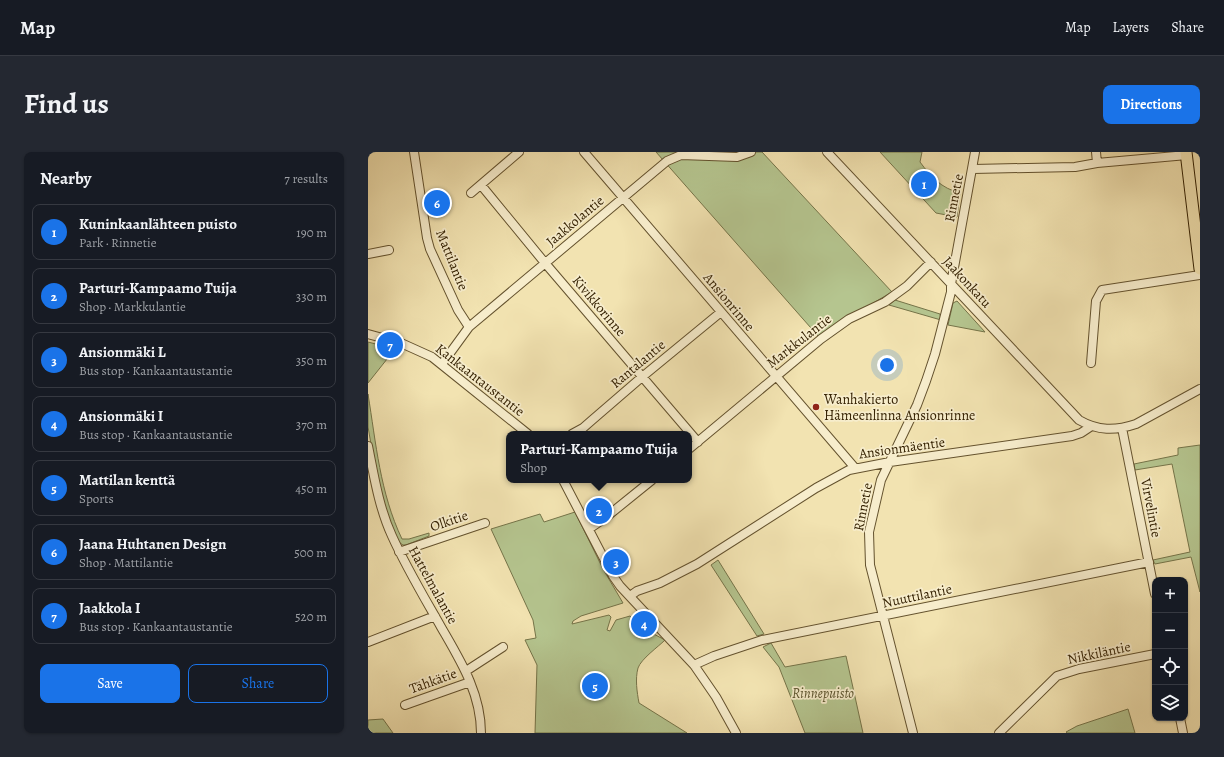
<!DOCTYPE html>
<html lang="en">
<head>
<meta charset="utf-8">
<style>
	body { margin:0; font-family:Alegreya,serif; background:#242831; color:#f1f3f6 }
	.controls { position:absolute; right:12px; bottom:12px; display:grid; overflow:hidden; border-radius:8px; box-shadow:0 1px 3px #0004 }
	.controls button { width:36px; height:36px; display:grid; place-items:center; padding:0; border:0; border-bottom:1px solid #363941; background:#171b24; color:#f1f3f6; font:20px sans-serif }
	.you { position:absolute; left:519px; top:213px; width:14px; height:14px; margin:-10px; border:3px solid #fff; border-radius:50%; background:#1a73e8; box-shadow:0 0 0 6px #1a73e833 }
	.badge { display:grid; place-items:center; width:26px; height:26px; border-radius:50%; background:#1a73e8; color:#fff; font-size:13px; font-weight:700 }
	.pin { position:absolute; translate:-50% -50%; border:2px solid #fff; box-shadow:0 1px 4px #0006 }
	.popup { position:absolute; left:138px; top:279px; width:186px; height:52px; box-sizing:border-box; display:grid; place-content:center; border-radius:8px; background:#171b24; filter:drop-shadow(0 1px 3px #0005); font-size:13px; white-space:nowrap; color:#9ea1a6 }
	.popup b { font-size:15px; color:#f1f3f6 }
	.popup::after { content:''; position:absolute; left:50%; top:100%; margin-left:-8px; border:8px solid transparent; border-top-color:#171b24 }
	.list { margin:0; padding:0; list-style:none }
	h2 { display:flex; justify-content:space-between; align-items:center; height:52px; margin:0; padding:0 16px; font-size:17px }
	h2 small { font-size:13px; font-weight:400; color:#9ea1a6 }
	.list li { display:grid; grid-template-columns:26px 1fr auto; gap:12px; align-items:center; box-sizing:border-box; height:56px; margin:0 8px 8px; padding:0 8px; border:1px solid #363941; border-radius:8px }
	.list b { display:block; font-size:15px; white-space:nowrap }
	.list p { margin:0; font-size:13px; white-space:nowrap; color:#9ea1a6 }
	.list em { font-size:13px; font-style:normal; color:#9ea1a6 }
	.actions { display:flex; gap:8px; padding:12px 16px }
	.actions a { flex:1; padding:9px 0; border:1px solid #1a73e8; border-radius:8px; text-align:center; font-size:14px; color:#1a73e8 }
	.actions .main { background:#1a73e8; color:#fff }
	.icon { flex:none; width:22px; height:22px; fill:none; stroke:currentColor; stroke-width:2; stroke-linecap:round; stroke-linejoin:round }
	.map { position:relative; flex:none; width:832px; height:581px; overflow:hidden; border-radius:8px }
	header { display:flex; align-items:center; gap:24px; box-sizing:border-box; height:56px; padding:0 20px; background:#171b24; border-bottom:1px solid #363941 }
	header strong { font-size:19px }
	nav { display:flex; gap:22px; margin-inline-start:auto; font-size:14px }
	.intro { display:flex; align-items:center; justify-content:space-between; box-sizing:border-box; height:96px; padding:0 24px }
	h1 { margin:0; font-size:28px }
	.button { padding:10px 18px; border-radius:8px; background:#1a73e8; color:#fff; font-size:14px; font-weight:700 }
	main { display:flex; gap:24px; padding:0 24px }
	aside { flex:1; background:#171b24; border-radius:8px; box-shadow:0 1px 3px #0004 }
	.map>svg:first-child { display:block }
</style>
</head>
<body>
<header>
<strong>Map</strong>
<nav><a>Map</a><a>Layers</a><a>Share</a></nav>
</header>
<div class="intro"><h1>Find us</h1><a class="button">Directions</a></div>
<main>
<aside>
<h2>Nearby<small>7 results</small></h2>
<ul class="list">
<li><span class="badge">1</span><div><b>Kuninkaanlähteen puisto</b><p>Park · Rinnetie</p></div><em>190 m</em></li>
<li><span class="badge">2</span><div><b>Parturi-Kampaamo Tuija</b><p>Shop · Markkulantie</p></div><em>330 m</em></li>
<li><span class="badge">3</span><div><b>Ansionmäki L</b><p>Bus stop · Kankaantaustantie</p></div><em>350 m</em></li>
<li><span class="badge">4</span><div><b>Ansionmäki I</b><p>Bus stop · Kankaantaustantie</p></div><em>370 m</em></li>
<li><span class="badge">5</span><div><b>Mattilan kenttä</b><p>Sports</p></div><em>450 m</em></li>
<li><span class="badge">6</span><div><b>Jaana Huhtanen Design</b><p>Shop · Mattilantie</p></div><em>500 m</em></li>
<li><span class="badge">7</span><div><b>Jaakkola I</b><p>Bus stop · Kankaantaustantie</p></div><em>520 m</em></li>
</ul>
<div class="actions"><a class="main">Save</a><a>Share</a></div>
</aside>
<div class="map">
<svg width="832" height="581" viewBox="0 0 832 581">
	<rect width="100%" height="100%" fill="#f2e3b1"/>
	<filter id="stains"><feTurbulence type="fractalNoise" baseFrequency=".005" numOctaves="4"/><feColorMatrix values="0 0 0 0 .2 0 0 0 0 .09 0 0 0 0 .02 0 0 0 .5 -.17"/></filter>
	<radialGradient id="worn" r=".72"><stop offset=".6" stop-color="#630" stop-opacity="0"/><stop offset="1" stop-color="#630" stop-opacity=".3"/></radialGradient>
	<path fill="#b5c58f" stroke="#757449" d="M 288,0 L 394,0 L 524,140 C 499,155 474,168 450,184 Z
		M 512,0 L 554,0 L 552,10 C 563,25 573,36 592,41 L 589,65 L 568,61 Z
		M 527,148 L 572,162 L 573,168 L 521,153 Z
		M 589,149 L 617,180 L 580,173 L 585,151 Z
		M 0,190 L 27,197 L 0,231 Z
		M 0,242 C 8,291 12,341 34,387 L 41,387 L 61,381 L 61,384 L 38,393 L 35,393 L 29,389 L 19,361 L 9,326 L 0,275 Z
		M 832,293 L 832,440 L 823,405 L 787,412 L 785,408 L 822,400 L 804,312 L 767,318 L 766,312 L 810,303 L 810,296 Z
		M 207,360 L 235,417 L 255,451 L 213,464 L 205,469 L 204,472 L 241,463 L 243,465 L 239,478 L 242,479 L 248,468 L 262,464 L 280,479 L 297,488 C 290,495 273,507 270,516 C 267,527 269,540 271,551 L 319,581 L 167,581 L 169,513 L 157,488 L 168,486 L 165,468 L 123,377 L 172,362 L 176,370 Z
		M 350,408 L 396,482 L 389,484 L 343,413 Z
		M 403,491 L 417,515 L 478,504 L 495,581 L 437,581 L 411,515 L 395,495 Z
		M 760,557 L 767,581 L 699,581 L 698,580 L 709,574 Z
		M 15,567 L 25,581 L 0,581 L 0,568 Z"/>
	<g fill="none" stroke-linecap="round" stroke-linejoin="round">
		<g stroke="#64522e" stroke-width="10">
			<path id="minor" d="M 46,0 L 59,86 L 62,97 L 90,158 L 101,175
				M 216,0 L 487,316
				M 459,0 L 711,268 C 730,279 747,279 768,272 L 832,237
				M 728,0 L 729,11
				M 605,17 L 707,15 L 729,11 L 819,3
				M 113,33 L 177,111 L 330,290
				M 103,41 L 151,0
				M 0,102 L 21,98
				M 0,182 L 33,191 L 64,205 L 160,282
				M 723,211 L 728,149 L 734,138 L 832,123
				M 74,212 L 101,175 L 299,9 L 313,3 L 369,5 L 383,0
				M 754,276 L 787,442
				M 204,282 L 215,276 L 223,269 L 274,225 L 353,160
				M 0,294 C 6,324 11,356 24,384 C 38,415 56,445 73,475 C 92,508 113,541 113,581
				M 321,297 L 453,187 L 481,167 L 517,150 L 539,134 L 563,110
				M 195,328 L 245,424 L 252,434 L 326,513 L 348,545 L 368,581
				M 221,377 L 237,366 L 284,328
				M 31,400 L 117,371
				M 262,444 L 269,439 L 292,431 L 329,412 L 448,336 L 481,318 L 522,310 L 704,284 L 713,281 L 722,275
				M 0,490 L 67,464
				M 326,513 L 346,504 L 394,488 L 781,410
				M 98,519 L 135,495
				M 37,553 L 102,530
				M 812,566 L 815,581
				M 545,581 L 502,413 L 501,380 L 513,328 L 549,253 L 558,229 L 567,202 L 583,140 L 583,132 L 607,0
				M 631,581 L 689,524 L 711,517 L 787,502"/>
		</g>
		<g stroke="#352203" stroke-width="13">
			<path id="major" d="M 818,0 L 832,117"/>
		</g>
		<use href="#minor" stroke="#f7edcc" stroke-width="8"/>
		<use href="#major" stroke="#f2e3b1" stroke-width="11"/>
	</g>
	<circle fill="#8f2418" stroke="#f7edcc" stroke-width="1.5" cx="448" cy="255" r="4"/>
	<g text-anchor="middle" dominant-baseline="central" stroke-width="3.5" stroke-linejoin="round" paint-order="stroke">
		<g font-size="14" fill="#352203" stroke="#f7edcc">
			<text transform="translate(586 46) rotate(-79)">Rinnetie</text>
			<text transform="translate(207 69) rotate(-40)">Jaakkolantie</text>
			<text transform="translate(84 108) rotate(68)">Mattilantie</text>
			<text transform="translate(599 130) rotate(47)">Jaakonkatu</text>
			<text transform="translate(361 150) rotate(50)">Ansionrinne</text>
			<text transform="translate(231 154) rotate(50)">Kivikkorinne</text>
			<text transform="translate(431 189) rotate(-38)">Markkulantie</text>
			<text transform="translate(270 212) rotate(-40)">Rantalantie</text>
			<text transform="translate(112 228) rotate(38)">Kankaantaustantie</text>
			<text transform="translate(534 296) rotate(-8)">Ansionmäentie</text>
			<text transform="translate(495 355) rotate(-79)">Rinnetie</text>
			<text transform="translate(783 356) rotate(79)">Virvelintie</text>
			<text transform="translate(81 369) rotate(-19)">Olkitie</text>
			<text transform="translate(65 433) rotate(61)">Hattelmalantie</text>
			<text transform="translate(549 444) rotate(-12)">Nuuttilantie</text>
			<text transform="translate(731 501) rotate(-12)">Nikkiläntie</text>
			<text transform="translate(65 529) rotate(-20)">Tähkätie</text>
		</g>
		<g font-size="14" fill="#352203" stroke="#f7edcc" text-anchor="start">
			<text x="456" y="247">Wanhakierto<tspan x="456" dy="16">Hämeenlinna Ansionrinne</tspan></text>
		</g>
		<g font-size="14" font-style="italic" fill="#5b532d" stroke="#f7edcc">
			<text x="455" y="541">Rinnepuisto</text>
		</g>
	</g>
	<rect width="100%" height="100%" filter="url(#stains)"/>
	<rect width="100%" height="100%" fill="url(#worn)"/>
</svg>
<div class="controls">
<button>+</button>
<button>−</button>
<button><svg class="icon" aria-label="locate" viewBox="0 0 24 24"><circle cx="12" cy="12" r="6"/><path d="M12 2v4M12 18v4M2 12h4M18 12h4"/></svg></button>
<button><svg class="icon" aria-label="layers" viewBox="0 0 24 24"><path d="M12 4l9 5-9 5-9-5zM3 14l9 5 9-5"/></svg></button>
</div>
<div class="you"></div>
<div class="pin badge" style="left:556px;top:32px">1</div>
<div class="pin badge" style="left:231px;top:359px">2</div>
<div class="popup"><b>Parturi-Kampaamo Tuija</b>Shop</div>
<div class="pin badge" style="left:248px;top:410px">3</div>
<div class="pin badge" style="left:276px;top:472px">4</div>
<div class="pin badge" style="left:227px;top:534px">5</div>
<div class="pin badge" style="left:69px;top:51px">6</div>
<div class="pin badge" style="left:22px;top:193px">7</div>
</div>
</main>
</body>
</html>
